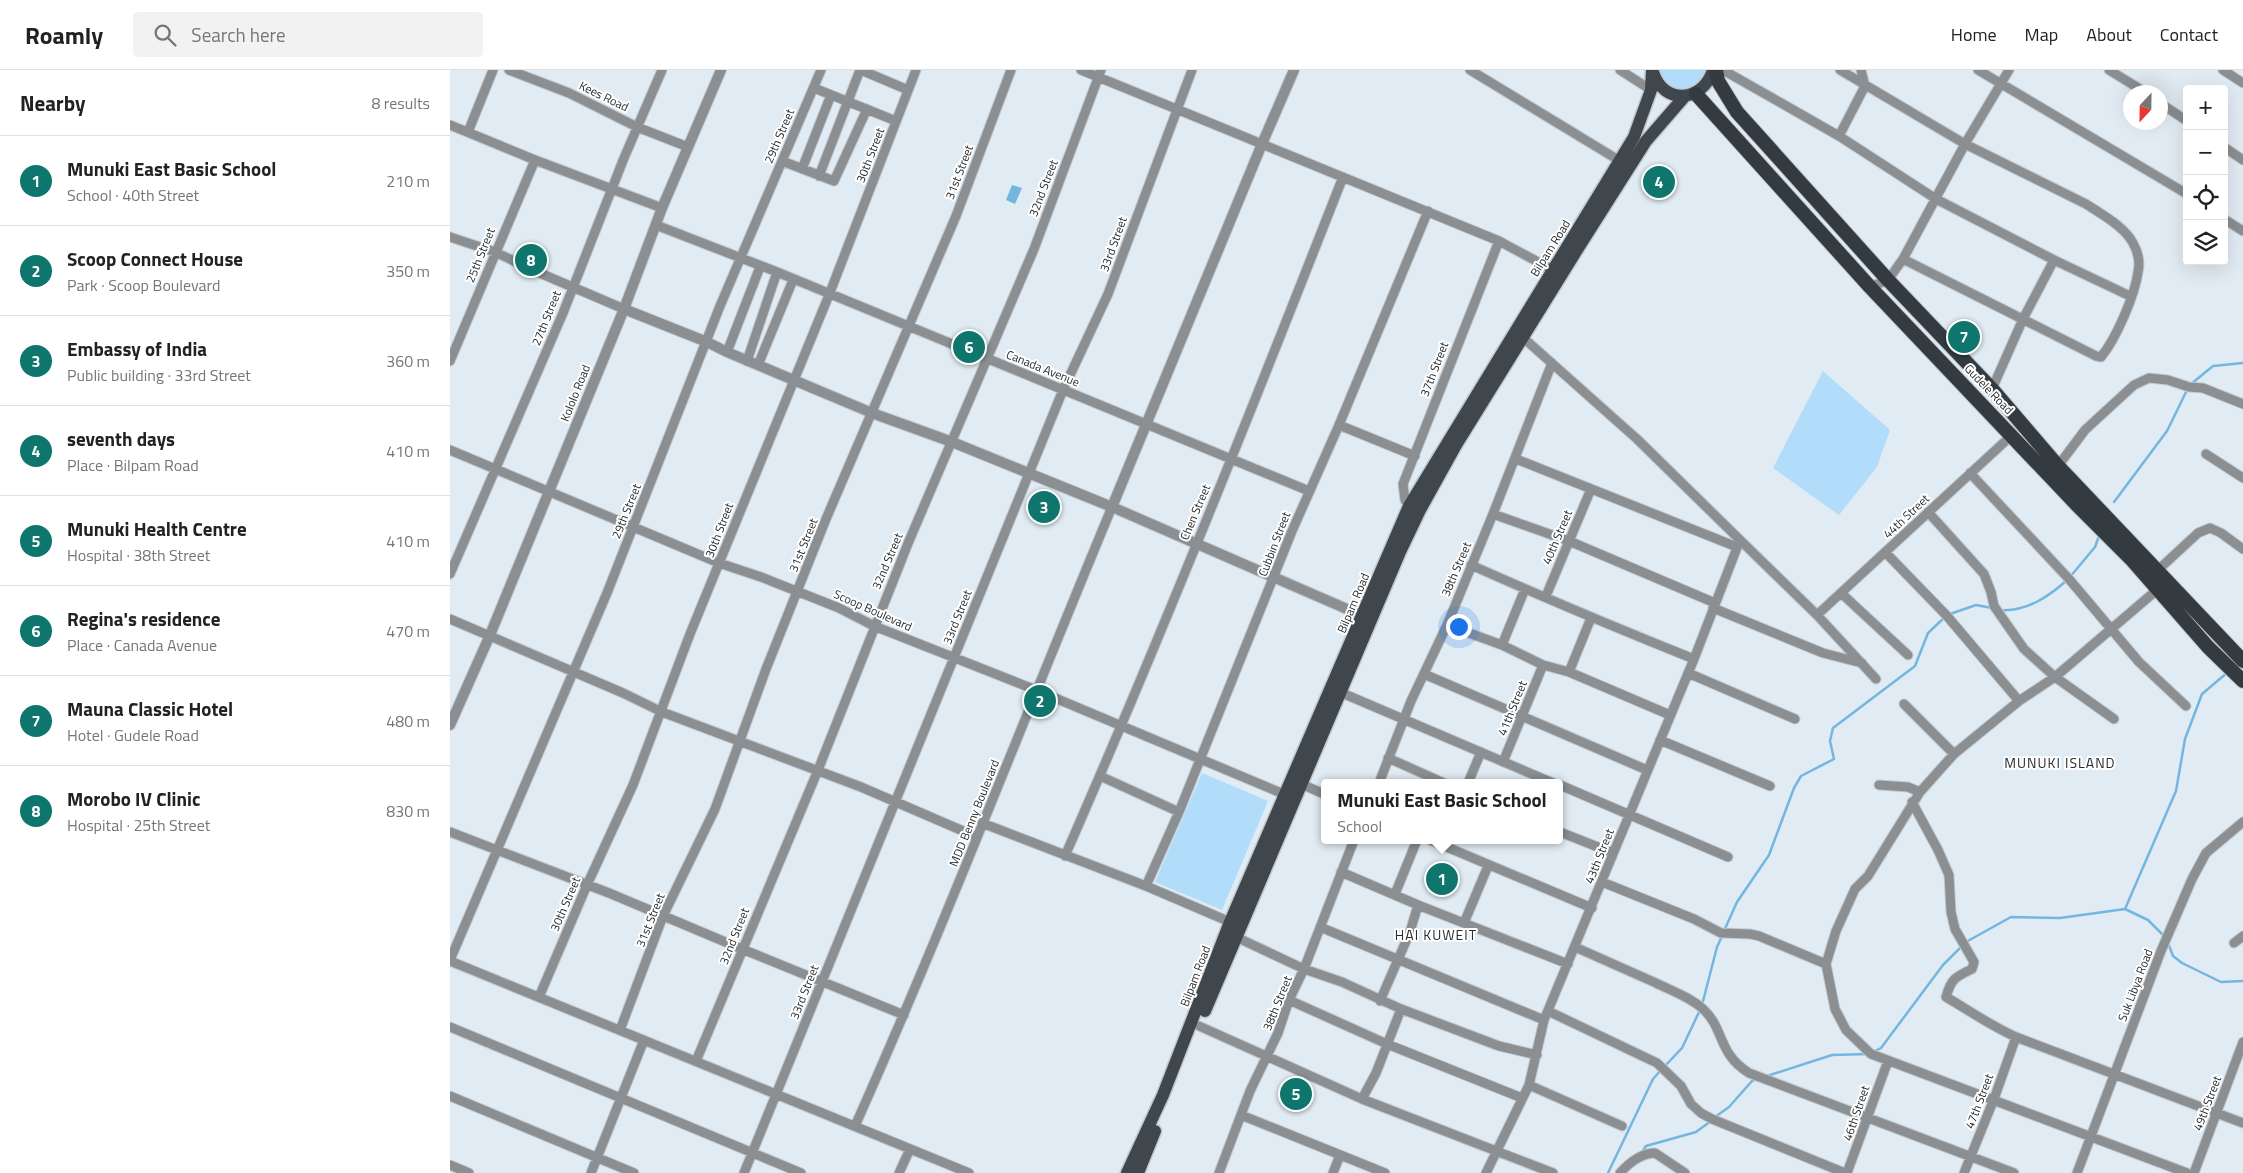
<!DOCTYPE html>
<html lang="en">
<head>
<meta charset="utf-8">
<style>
	body { margin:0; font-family:"Titillium Web",sans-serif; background:#f2f2f2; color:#222 }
	.controls { position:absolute; right:15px; top:15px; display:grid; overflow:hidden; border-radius:5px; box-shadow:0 5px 20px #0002 }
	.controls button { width:45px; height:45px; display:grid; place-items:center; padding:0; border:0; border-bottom:1px solid #e0e0e0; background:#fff; color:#222; font:25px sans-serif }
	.compass { position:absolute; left:1673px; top:15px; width:45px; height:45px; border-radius:50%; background:#fff; box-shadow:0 5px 20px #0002; rotate:202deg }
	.you { position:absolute; left:1008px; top:556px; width:18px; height:18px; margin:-12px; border:4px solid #fff; border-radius:50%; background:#1a73e8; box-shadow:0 0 0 8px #1a73e833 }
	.badge { display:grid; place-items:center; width:32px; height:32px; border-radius:50%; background:#0f766e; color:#fff; font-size:16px; font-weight:700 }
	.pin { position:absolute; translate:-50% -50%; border:2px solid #fff; box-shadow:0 1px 5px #0006 }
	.popup { position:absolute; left:871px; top:709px; width:242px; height:65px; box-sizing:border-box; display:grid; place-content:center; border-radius:5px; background:#fff; filter:drop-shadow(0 1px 4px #0005); font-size:16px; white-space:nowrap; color:#767676 }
	.popup b { font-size:19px; color:#222 }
	.popup::after { content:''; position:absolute; left:50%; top:100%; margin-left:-10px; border:10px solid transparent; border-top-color:#fff }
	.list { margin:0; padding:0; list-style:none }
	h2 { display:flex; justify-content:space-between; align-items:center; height:65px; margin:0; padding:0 20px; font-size:21px }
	h2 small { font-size:16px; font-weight:400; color:#767676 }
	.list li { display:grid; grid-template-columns:32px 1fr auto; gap:15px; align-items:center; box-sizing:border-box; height:90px; padding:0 20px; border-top:1px solid #e0e0e0 }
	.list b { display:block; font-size:19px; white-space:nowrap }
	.list p { margin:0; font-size:16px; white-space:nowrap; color:#767676 }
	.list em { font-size:16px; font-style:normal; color:#767676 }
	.icon { flex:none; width:28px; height:28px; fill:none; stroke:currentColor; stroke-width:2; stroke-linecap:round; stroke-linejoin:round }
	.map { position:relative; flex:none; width:1793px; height:1103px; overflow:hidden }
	header { display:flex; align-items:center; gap:30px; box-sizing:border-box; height:70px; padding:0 25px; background:#fff; border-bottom:1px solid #e0e0e0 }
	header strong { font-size:24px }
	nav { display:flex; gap:28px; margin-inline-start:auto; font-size:18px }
	.search { width:350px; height:45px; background:#f2f2f2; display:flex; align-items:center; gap:12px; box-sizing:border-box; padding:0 18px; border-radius:5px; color:#767676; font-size:19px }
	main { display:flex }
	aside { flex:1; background:#fff }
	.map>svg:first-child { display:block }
</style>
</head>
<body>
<header>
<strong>Roamly</strong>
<div class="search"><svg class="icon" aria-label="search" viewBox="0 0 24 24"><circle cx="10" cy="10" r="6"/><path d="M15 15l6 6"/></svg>Search here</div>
<nav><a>Home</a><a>Map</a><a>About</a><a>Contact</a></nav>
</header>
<main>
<aside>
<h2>Nearby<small>8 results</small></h2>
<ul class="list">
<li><span class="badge">1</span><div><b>Munuki East Basic School</b><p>School · 40th Street</p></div><em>210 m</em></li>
<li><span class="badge">2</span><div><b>Scoop Connect House</b><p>Park · Scoop Boulevard</p></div><em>350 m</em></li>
<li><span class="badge">3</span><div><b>Embassy of India</b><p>Public building · 33rd Street</p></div><em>360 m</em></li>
<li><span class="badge">4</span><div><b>seventh days</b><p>Place · Bilpam Road</p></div><em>410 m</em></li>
<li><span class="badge">5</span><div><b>Munuki Health Centre</b><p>Hospital · 38th Street</p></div><em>410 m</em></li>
<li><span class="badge">6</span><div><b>Regina's residence</b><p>Place · Canada Avenue</p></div><em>470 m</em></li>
<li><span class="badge">7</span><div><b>Mauna Classic Hotel</b><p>Hotel · Gudele Road</p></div><em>480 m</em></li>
<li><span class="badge">8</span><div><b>Morobo IV Clinic</b><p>Hospital · 25th Street</p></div><em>830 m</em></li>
</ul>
</aside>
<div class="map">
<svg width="1793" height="1103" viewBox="0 0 1793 1103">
	<rect width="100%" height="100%" fill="#e1ebf3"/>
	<path fill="#b1ddfa" d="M 1209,0 L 1256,0 C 1247,24 1218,28 1209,0 Z
		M 1373,301 L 1440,360 L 1427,397 L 1389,445 L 1323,398 Z
		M 752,703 L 818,731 L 772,840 L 705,812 Z"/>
	<path fill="#73b6e0" d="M 562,115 L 572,118 L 565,134 L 556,130 Z"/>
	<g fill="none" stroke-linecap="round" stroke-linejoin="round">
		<path stroke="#73b6e0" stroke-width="2.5" d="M 1741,314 L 1763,296 L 1793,293
			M 1664,432 L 1717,361 L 1738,318
			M 1620,507 L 1645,477 L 1649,466
			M 1550,540 C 1576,542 1598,527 1616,511
			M 1500,544 L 1526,535 L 1542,538
			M 1675,839 L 1726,721 L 1735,669 L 1752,624 L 1778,602
			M 1274,861 L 1287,832 L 1319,785 L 1344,718 L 1351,706 L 1384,689 L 1380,671 L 1383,658 L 1465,596 L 1478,563 L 1495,547
			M 1516,872 L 1561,847 L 1610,848 L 1675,839 L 1698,850 L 1714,866
			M 1718,873 L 1723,886 L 1732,893 L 1771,912 L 1793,911
			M 1252,935 L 1267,877 L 1272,866
			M 1423,982 L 1431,978 L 1493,895 L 1512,876
			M 1215,996 L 1232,978 L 1250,940
			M 1317,1006 L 1382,985 L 1418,984
			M 1265,1047 L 1279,1037 L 1302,1011 L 1307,1009
			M 1192,1082 L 1196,1076 L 1246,1062 L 1261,1051
			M 1158,1103 L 1203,1009 L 1211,1000"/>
		<g stroke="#c0c9d0" stroke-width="11">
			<path id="minor" d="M 59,0 L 119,23 L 187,57 L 238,77
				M 411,0 L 458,20
				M 631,0 L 1049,171 L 1103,200
				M 1020,0 L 1170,91
				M 1170,0 L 1201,20
				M 1273,0 L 1389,66 L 1486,129 L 1604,190 L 1680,226
				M 1390,0 L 1515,74 L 1636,134 C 1651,144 1674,156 1683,173 C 1688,182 1690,193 1688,202 C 1685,225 1666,269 1651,287 L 1646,286 L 1453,189
				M 1528,0 L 1737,124
				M 1659,0 L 1695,22
				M 1773,0 L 1793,13
				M 364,18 L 446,51
				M 1710,33 L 1737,51
				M 0,55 L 85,90 L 212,138
				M 18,62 L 43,0
				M 1389,66 L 1415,16 L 1411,0
				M 1774,77 L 1793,90
				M 332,91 L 384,111 L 417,39
				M 352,99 L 381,25
				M 369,106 L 410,0
				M 1774,149 L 1793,161
				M 206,155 L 327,202 L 859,421
				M 0,167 L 45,182 L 85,201 L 174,239
				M 1420,217 L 1438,210 L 1453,189 L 1515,74 L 1559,0
				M 277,282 L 310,197
				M 0,291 L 85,90
				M 297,291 L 327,202
				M 308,295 L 343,210
				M 1542,319 L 1573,249 L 1604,190
				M 889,355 L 965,386
				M 0,380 L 269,493 L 311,507 L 389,538 L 424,556 L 586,620 L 836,725
				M 1756,384 L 1793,408
				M 1066,389 L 1287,477
				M 1608,396 L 1635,360 L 1684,315 L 1699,308 L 1718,310 L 1739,317 L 1753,318 L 1793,334
				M 1520,403 L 1619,509 L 1689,592 L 1736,636
				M 959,436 L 955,430 L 953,414 L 1049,171
				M 1478,442 L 1534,504 L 1541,522 L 1544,536 L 1574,579 L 1605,607 L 1664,649
				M 1043,444 L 1119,471 L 1265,533
				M 1290,470 L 1367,545 L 1426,609
				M 1435,482 L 1497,546 L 1569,631
				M 1021,495 C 1095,528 1169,559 1244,589
				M 1708,500 L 1748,463 L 1760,458 L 1771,463 L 1793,479
				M 0,504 L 113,243 L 174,88 L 212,0
				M 1708,519 L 1605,607 L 1569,631 L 1504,684 L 1470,722 L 1418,806 L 1405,819 L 1386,861 L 1376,894 L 1385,939 L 1396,960 L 1421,984 L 1737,1103
				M 1391,523 L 1458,585
				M 1096,526 L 1141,419
				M 1263,538 L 1373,583 L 1412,593
				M 1367,545 L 1562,365
				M 0,549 L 173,623 L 212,642 L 411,717 L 527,767
				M 997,555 L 1052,575 L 1093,595 L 1119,602 L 1220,645
				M 1052,575 L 1075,519
				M 1119,602 L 1141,548
				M 1238,603 L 1345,649
				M 974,604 L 1197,700
				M 885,620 L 1103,713
				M 1454,634 L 1504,684
				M 1210,670 L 1320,716
				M 938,688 L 994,713
				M 1053,692 L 1093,595
				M 650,706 L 729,742
				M 929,713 L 961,631 L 997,555 L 1043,444 L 1102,293
				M 1018,713 L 1031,682
				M 851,714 L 874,724
				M 1110,715 L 1278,787
				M 1429,715 L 1458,717 L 1470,722
				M 1462,732 L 1488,780 L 1499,805 L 1501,842 L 1505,859 L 1524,892 L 1522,899 C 1505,907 1501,909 1496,927 C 1520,941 1541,956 1566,967 L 1793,1053
				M 532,753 L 696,816 L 780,852
				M 0,762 L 159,823 L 292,879 L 454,945
				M 1110,762 L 1163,783
				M 980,770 L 1142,838
				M 615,786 C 713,562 804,334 893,107
				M 891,802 L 968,835 L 1118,894
				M 1152,812 L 1244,849 L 1271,863 L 1300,864 L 1309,866 L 1376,894
				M 696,816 L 729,742 L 842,461 L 889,355 L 978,141
				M 945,824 L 967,770
				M 1014,853 L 1038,796
				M 870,857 L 1094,950
				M 786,867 L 854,899 L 892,912 L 951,939 L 1049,976 L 1087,985
				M 1784,873 L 1793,866
				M 1125,877 C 1152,889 1179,901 1206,913 C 1222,921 1240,927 1253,939 C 1275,959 1267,983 1299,1003 L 1564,1103
				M 0,890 L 157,523 L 270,236 L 371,0
				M 0,891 L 519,1103
				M 89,927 L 137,815 L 183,715 L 240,564 L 379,225 L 466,0
				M 839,930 L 937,974 L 1072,1028
				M 930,931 L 960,862 L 968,835
				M 1098,941 L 1207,993 L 1231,1016 L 1241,1034 L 1251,1043 L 1262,1049 L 1395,1103
				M 749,956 L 912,1029 L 1103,1103
				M 0,957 L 351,1103
				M 170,960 L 213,846 L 265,739 L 316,599 L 376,449 L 506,146 L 561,0
				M 246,991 L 368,700 L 459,471 L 584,179 L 651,0
				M 1079,1015 L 1172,1056
				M 0,1026 L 184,1103
				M 912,1029 L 926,1003 L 951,939
				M 791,1045 L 935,1103
				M 405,1056 C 496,852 576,643 662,437
				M 0,1095 L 19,1103
				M 141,1103 L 194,970
				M 294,1103 L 613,320 L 658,224 L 742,0
				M 449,1103 L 460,1079
				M 769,1103 L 800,1021 L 828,963 L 839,930 L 854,899 L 904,770
				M 883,1103 L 890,1085
				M 1036,1103 L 1079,1015 L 1094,950 L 1244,589 L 1290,470 L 1187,369 L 1069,264
				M 1170,1103 C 1179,1093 1191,1083 1205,1083 L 1235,1103
				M 1397,1103 L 1438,991
				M 1514,1103 L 1544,1029 L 1566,967
				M 1627,1103 L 1711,881 L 1742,809 L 1756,783 L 1793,752
				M 1744,1103 L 1793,972"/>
		</g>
		<g stroke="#c0c9d0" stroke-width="12">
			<path id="tertiary" d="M 174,239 L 257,272 L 277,282 L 422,343 L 502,372 L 662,437 L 913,546
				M 662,437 L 812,74 L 844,0
				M 0,655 L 40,565 L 174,239 L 212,138 L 271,0"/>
		</g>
		<g stroke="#c0c9d0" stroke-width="15">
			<path id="primary" d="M 1203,2 C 1214,36 1253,32 1263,0
				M 755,941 L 950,482 L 970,440 L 1006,375 L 1125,183 L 1196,71 L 1235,26
				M 677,1103 L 713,1025 L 780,852 L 959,436 L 1184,67 L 1201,20 L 1202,0
				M 688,1103 L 705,1061"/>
		</g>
		<g stroke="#c0c9d0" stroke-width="16">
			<path id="trunk" d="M 1266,0 L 1268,11 L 1287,42 L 1438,210 L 1542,319 L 1608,396 L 1793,591
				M 1246,24 L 1420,217 L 1626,434 L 1681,489 L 1758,577 L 1793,611"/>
		</g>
		<use href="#minor" stroke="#8b8f92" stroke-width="9"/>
		<use href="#tertiary" stroke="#8b8f92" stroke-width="10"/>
		<use href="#primary" stroke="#40474c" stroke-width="12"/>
		<use href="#trunk" stroke="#333a40" stroke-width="14"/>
	</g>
	<g text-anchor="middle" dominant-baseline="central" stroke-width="4" stroke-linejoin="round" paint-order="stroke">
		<g font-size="12" fill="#282c2f" stroke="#fff">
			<text transform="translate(154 26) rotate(26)">Kees Road</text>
			<text transform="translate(329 66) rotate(-67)">29th Street</text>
			<text transform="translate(420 85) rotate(-69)">30th Street</text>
			<text transform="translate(509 102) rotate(-69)">31st Street</text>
			<text transform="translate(593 118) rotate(-69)">32nd Street</text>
			<text transform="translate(663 174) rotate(-70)">33rd Street</text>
			<text transform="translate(1100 178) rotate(-58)">Bilpam Road</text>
			<text transform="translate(30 185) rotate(-68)">25th Street</text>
			<text transform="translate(96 248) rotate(-68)">27th Street</text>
			<text transform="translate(593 298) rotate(22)">Canada Avenue</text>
			<text transform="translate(984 299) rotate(-69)">37th Street</text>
			<text transform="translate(1539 319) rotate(46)">Gudele Road</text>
			<text transform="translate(125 323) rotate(-68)">Kololo Road</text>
			<text transform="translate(176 441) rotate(-68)">29th Street</text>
			<text transform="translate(745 442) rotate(-67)">Chen Street</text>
			<text transform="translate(1456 446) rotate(-43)">44th Street</text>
			<text transform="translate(269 460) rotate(-69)">30th Street</text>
			<text transform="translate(1107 467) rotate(-67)">40th Street</text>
			<text transform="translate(824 474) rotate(-69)">Cubbin Street</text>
			<text transform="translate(353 475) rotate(-68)">31st Street</text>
			<text transform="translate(437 491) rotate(-67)">32nd Street</text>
			<text transform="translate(1006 499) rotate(-67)">38th Street</text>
			<text transform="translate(903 533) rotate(-67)">Bilpam Road</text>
			<text transform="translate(423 540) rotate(24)">Scoop Boulevard</text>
			<text transform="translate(507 547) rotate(-68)">33rd Street</text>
			<text transform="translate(1062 638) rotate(-68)">41th Street</text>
			<text transform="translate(524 743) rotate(-68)">MDD Benny Boulevard</text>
			<text transform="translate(1149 786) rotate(-68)">43th Street</text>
			<text transform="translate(115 834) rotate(-67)">30th Street</text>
			<text transform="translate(200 850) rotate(-68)">31st Street</text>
			<text transform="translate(284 866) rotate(-68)">32nd Street</text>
			<text transform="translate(745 906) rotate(-69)">Bilpam Road</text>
			<text transform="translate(1685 915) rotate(-69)">Suk Libya Road</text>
			<text transform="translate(354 922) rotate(-68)">33rd Street</text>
			<text transform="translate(827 933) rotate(-68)">38th Street</text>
			<text transform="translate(1529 1031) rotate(-69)">47th Street</text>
			<text transform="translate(1757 1033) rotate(-69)">49th Street</text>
			<text transform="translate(1406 1043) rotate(-71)">46th Street</text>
		</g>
		<g font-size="14" letter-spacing="1" fill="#282c2f" stroke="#fff">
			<text x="1610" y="692">MUNUKI ISLAND</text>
			<text x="986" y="864">HAI KUWEIT</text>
		</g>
	</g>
</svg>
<div class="controls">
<button>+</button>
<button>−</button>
<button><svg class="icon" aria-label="locate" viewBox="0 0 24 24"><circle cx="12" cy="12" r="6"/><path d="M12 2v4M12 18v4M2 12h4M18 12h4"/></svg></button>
<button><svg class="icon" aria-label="layers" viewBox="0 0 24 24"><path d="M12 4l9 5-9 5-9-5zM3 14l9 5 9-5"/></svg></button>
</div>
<svg class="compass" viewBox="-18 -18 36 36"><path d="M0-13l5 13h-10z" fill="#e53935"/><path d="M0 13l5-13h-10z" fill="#767676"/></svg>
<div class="you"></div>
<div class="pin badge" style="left:992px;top:809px">1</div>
<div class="popup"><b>Munuki East Basic School</b>School</div>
<div class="pin badge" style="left:590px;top:631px">2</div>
<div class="pin badge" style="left:594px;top:437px">3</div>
<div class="pin badge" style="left:1209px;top:112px">4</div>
<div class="pin badge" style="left:846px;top:1024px">5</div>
<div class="pin badge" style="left:519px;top:277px">6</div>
<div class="pin badge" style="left:1514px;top:267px">7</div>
<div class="pin badge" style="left:81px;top:190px">8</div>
</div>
</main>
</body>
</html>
